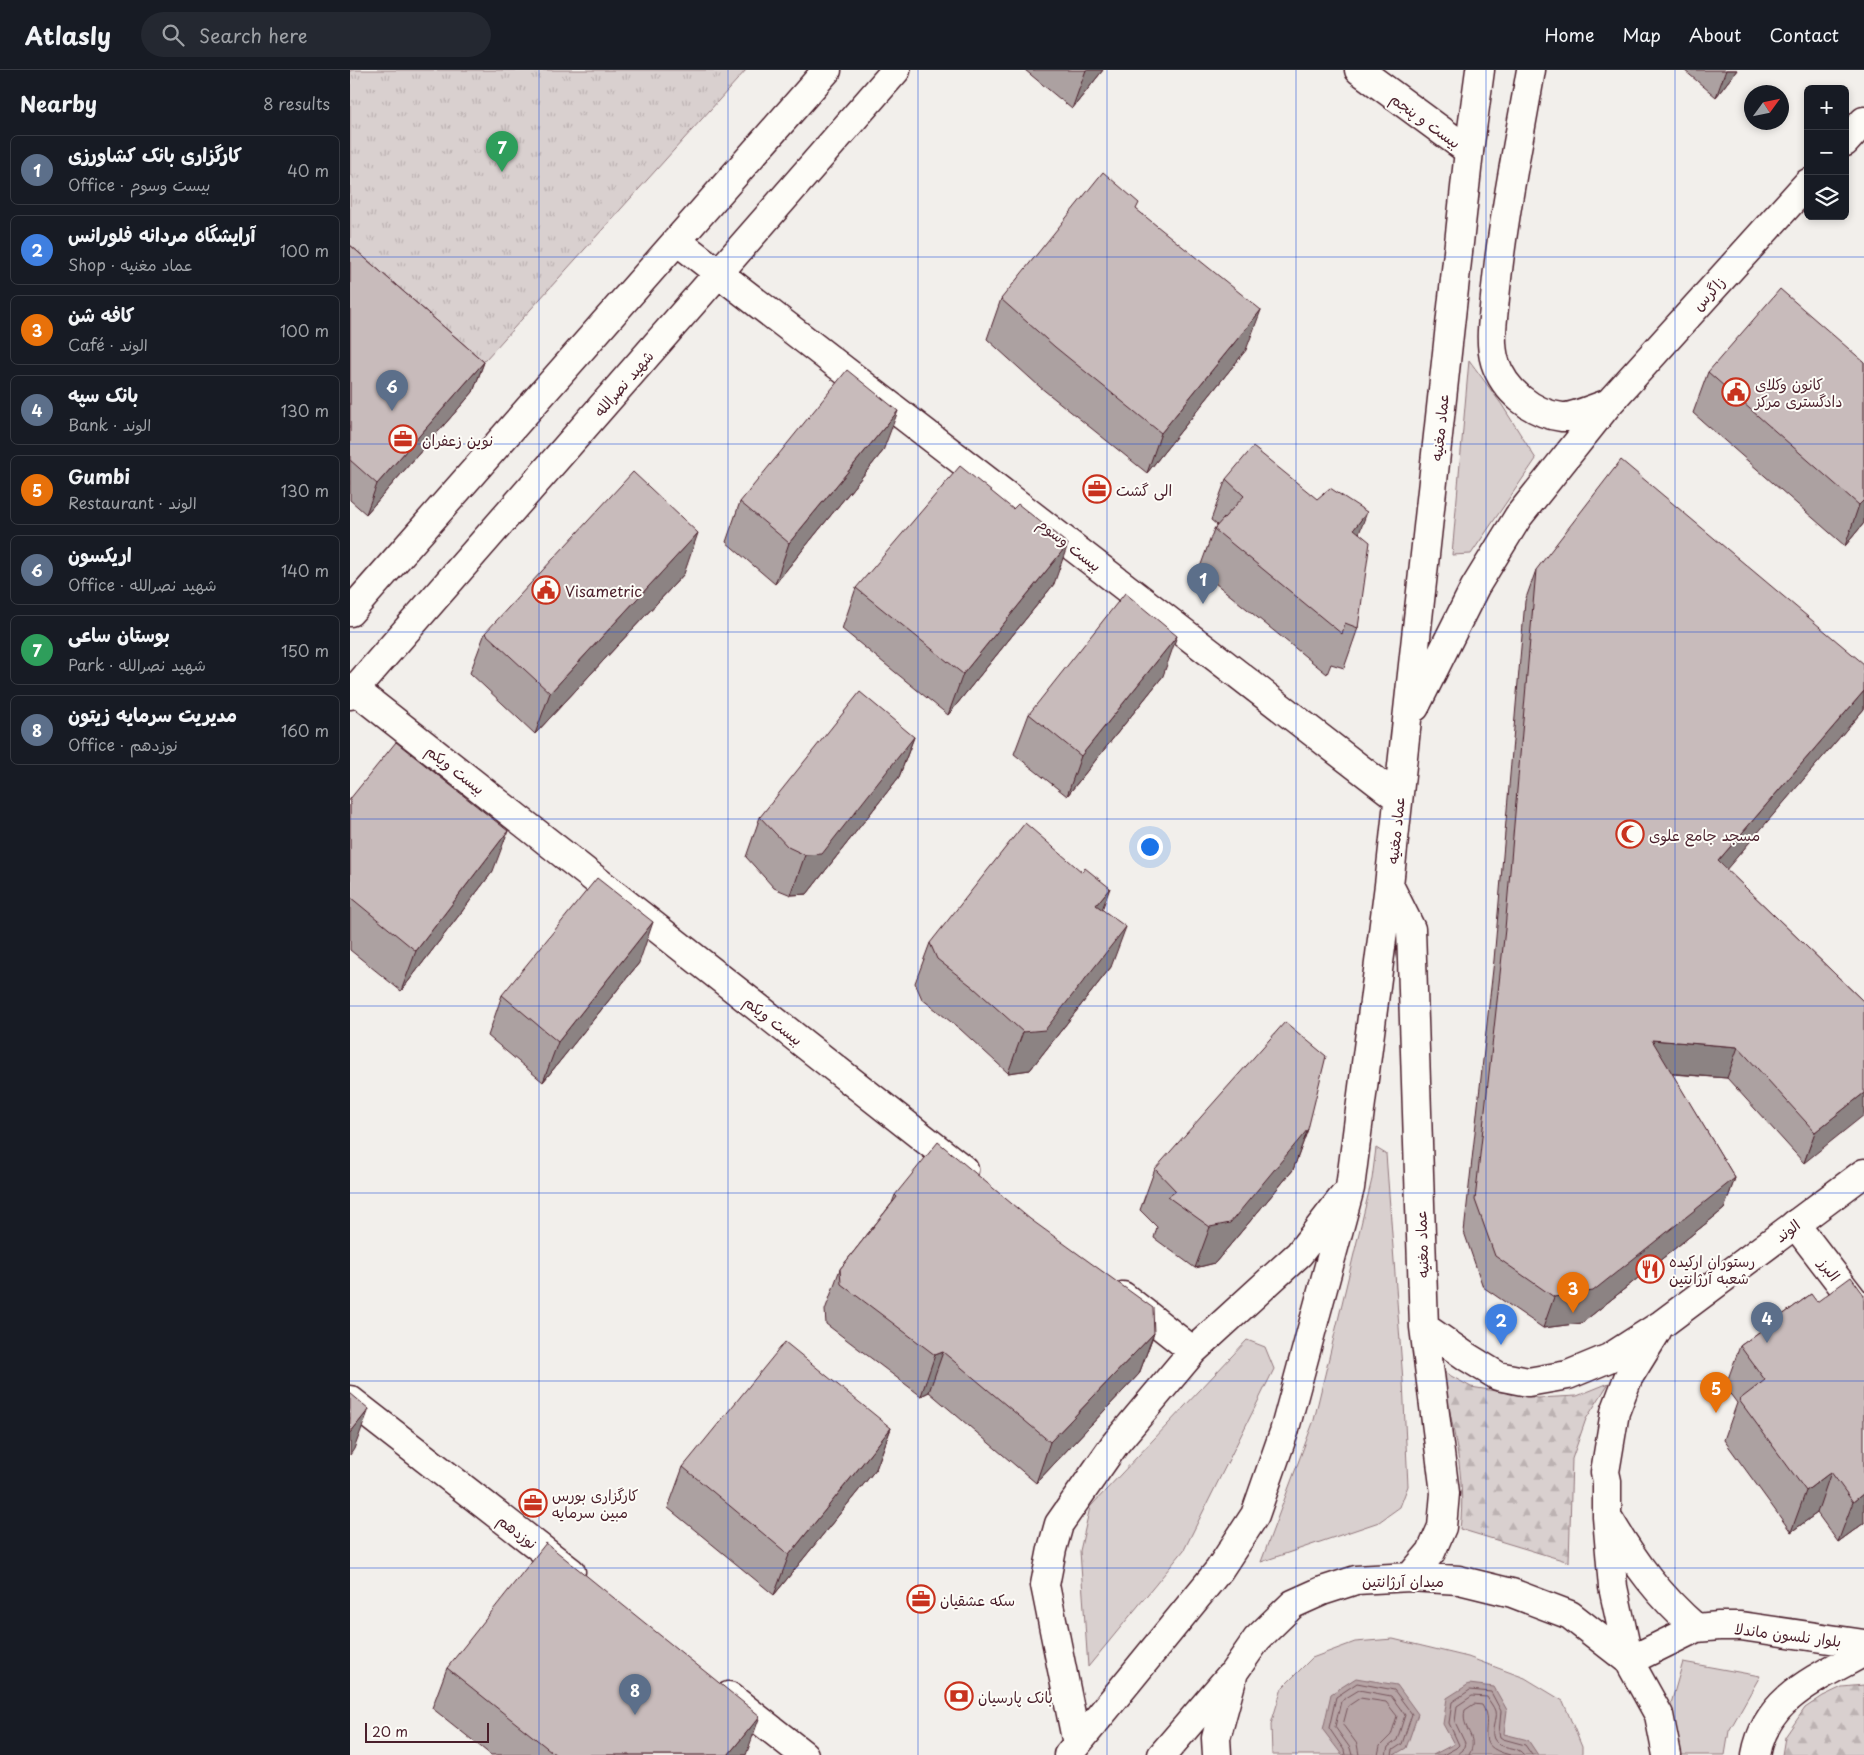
<!DOCTYPE html>
<html lang="en">
<head>
<meta charset="utf-8">
<style>
	body { margin:0; font-family:"Playpen Sans","Playpen Sans Arabic",sans-serif; background:#242831; color:#f1f3f6 }
	.controls { position:absolute; right:15px; top:15px; display:grid; overflow:hidden; border-radius:8px; box-shadow:0 2px 8px #0003 }
	.controls button { width:45px; height:45px; display:grid; place-items:center; padding:0; border:0; border-bottom:1px solid #363941; background:#171b24; color:#f1f3f6; font:25px sans-serif }
	.compass { position:absolute; left:1394px; top:15px; width:45px; height:45px; border-radius:50%; background:#171b24; box-shadow:0 2px 8px #0003; rotate:57deg }
	.scale { position:absolute; left:15px; bottom:12px; width:124px; box-sizing:border-box; padding-left:5px; border:2px solid #4a1f2b; border-top:0; font-size:14px; line-height:18px; white-space:nowrap; color:#4a1f2b; -webkit-text-stroke:4px #fdfcf7; paint-order:stroke }
	.you { position:absolute; left:799px; top:776px; width:18px; height:18px; margin:-12px; border:4px solid #fff; border-radius:50%; background:#1a73e8; box-shadow:0 0 0 8px #1a73e833 }
	.badge { display:grid; place-items:center; width:32px; height:32px; border-radius:50%; background:#c8321e; color:#fff; font-size:16px; font-weight:700 }
	.pin { position:absolute; translate:-50% -41px; filter:drop-shadow(0 1px 2px #0008) }
	.pin::after { content:''; position:absolute; top:26px; width:18px; height:15px; background:inherit; clip-path:polygon(0 0,100% 0,50% 100%) }
	.list { margin:0; padding:0; list-style:none }
	h2 { display:flex; justify-content:space-between; align-items:center; height:65px; margin:0; padding:0 20px; font-size:21px }
	h2 small { font-size:16px; font-weight:400; color:#9ea1a6 }
	.list li { display:grid; grid-template-columns:32px 1fr auto; gap:15px; align-items:center; box-sizing:border-box; height:70px; margin:0 10px 10px; padding:0 10px; border:1px solid #363941; border-radius:8px }
	.list b { display:block; font-size:19px; white-space:nowrap }
	.list p { margin:0; font-size:16px; white-space:nowrap; color:#9ea1a6 }
	.list em { font-size:16px; font-style:normal; color:#9ea1a6 }
	.icon { flex:none; width:28px; height:28px; fill:none; stroke:currentColor; stroke-width:2; stroke-linecap:round; stroke-linejoin:round }
	.map { position:relative; flex:none; width:1514px; height:1685px; overflow:hidden }
	header { display:flex; align-items:center; gap:30px; box-sizing:border-box; height:70px; padding:0 25px; background:#171b24; border-bottom:1px solid #363941 }
	header strong { font-size:24px }
	nav { display:flex; gap:28px; margin-inline-start:auto; font-size:18px }
	.search { width:350px; height:45px; background:#242831; display:flex; align-items:center; gap:12px; box-sizing:border-box; padding:0 18px; border-radius:28px; color:#9ea1a6; font-size:19px }
	main { display:flex }
	aside { flex:1; background:#171b24 }
	.map>svg:first-child { display:block }
</style>
</head>
<body>
<header>
<strong>Atlasly</strong>
<div class="search"><svg class="icon" aria-label="search" viewBox="0 0 24 24"><circle cx="10" cy="10" r="6"/><path d="M15 15l6 6"/></svg>Search here</div>
<nav><a>Home</a><a>Map</a><a>About</a><a>Contact</a></nav>
</header>
<main>
<aside>
<h2>Nearby<small>8 results</small></h2>
<ul class="list">
<li><span class="badge" style="background:#5c6f8a">1</span><div><b>کارگزاری بانک کشاورزی</b><p>Office · بیست وسوم</p></div><em>40 m</em></li>
<li><span class="badge" style="background:#3f7fe0">2</span><div><b>آرایشگاه مردانه فلورانس</b><p>Shop · عماد مغنیه</p></div><em>100 m</em></li>
<li><span class="badge" style="background:#e8710a">3</span><div><b>کافه شن</b><p>Café · الوند</p></div><em>100 m</em></li>
<li><span class="badge" style="background:#5c6f8a">4</span><div><b>بانک سپه</b><p>Bank · الوند</p></div><em>130 m</em></li>
<li><span class="badge" style="background:#e8710a">5</span><div><b>Gumbi</b><p>Restaurant · الوند</p></div><em>130 m</em></li>
<li><span class="badge" style="background:#5c6f8a">6</span><div><b>اریکسون</b><p>Office · شهید نصرالله</p></div><em>140 m</em></li>
<li><span class="badge" style="background:#2e9e5b">7</span><div><b>بوستان ساعی</b><p>Park · شهید نصرالله</p></div><em>150 m</em></li>
<li><span class="badge" style="background:#5c6f8a">8</span><div><b>مدیریت سرمایه زیتون</b><p>Office · نوزدهم</p></div><em>160 m</em></li>
</ul>
</aside>
<div class="map">
<svg width="1514" height="1685" viewBox="0 0 1514 1685">
	<defs>
		<pattern id="forest-firs" width="22" height="20" patternUnits="userSpaceOnUse" patternTransform="scale(1.25)"><rect width="22" height="20" fill="#d9d0cf"/><path d="M5 1l3.5 6h-7zM16 11l3.5 6h-7z" fill="#bcb2b2"/></pattern>
		<pattern id="park-tufts" width="24" height="20" patternUnits="userSpaceOnUse" patternTransform="scale(1.25)"><rect width="24" height="20" fill="#d9d0cf"/><path d="M3 7l-1-3M5 7V3M7 7l1-3M15 17l-1-3M17 17v-4M19 17l1-3" fill="none" stroke="#bcb2b2"/></pattern>
	</defs>
	<rect width="100%" height="100%" fill="#f2efeb"/>
	<filter id="ink" filterUnits="userSpaceOnUse"><feTurbulence type="fractalNoise" baseFrequency=".02" numOctaves="2"/><feDisplacementMap in="SourceGraphic" scale="10" xChannelSelector="R" yChannelSelector="G"/><feConvolveMatrix kernelMatrix="1 2 1 2 8 2 1 2 1" color-interpolation-filters="sRGB"/></filter>
	<g filter="url(#ink)">
		<path fill="#d9d0cf" stroke="#92787d" d="M 1119,290 L 1152,335 L 1186,389 L 1121,484 L 1102,485 Z
			M 1026,1078 L 1036,1084 L 1053,1311 L 1058,1416 L 1050,1437 L 1029,1452 L 911,1492 L 964,1350 L 1022,1109 Z
			M 897,1270 L 915,1277 L 924,1299 L 834,1480 L 738,1597 L 730,1481 L 740,1437 Z
			M 1043,1569 L 1118,1587 L 1175,1608 L 1213,1631 L 1232,1677 L 1232,1685 L 922,1685 L 921,1654 L 932,1618 L 962,1588 L 1005,1572 Z
			M 1333,1592 L 1410,1606 L 1379,1661 L 1375,1685 L 1327,1685 L 1320,1637 Z"/>
		<path fill="url(#forest-firs)" stroke="#92787d" d="M 1092,1301 L 1121,1317 L 1188,1328 L 1227,1326 L 1259,1313 L 1236,1349 L 1222,1389 L 1219,1492 L 1110,1459 C 1117,1406 1101,1353 1092,1301 Z
			M 1514,1615 L 1514,1685 L 1432,1685 L 1435,1667 L 1455,1638 L 1473,1626 L 1492,1617 Z"/>
		<path fill="url(#park-tufts)" stroke="#92787d" d="M 0,0 L 396,0 L 118,309 L 0,204 Z"/>
		<path fill="#b7a5a6" stroke="#8b6f75" d="M 1006,1608 L 1047,1615 L 1068,1644 L 1056,1678 L 1044,1685 L 992,1685 L 973,1660 L 981,1624 Z
			M 1119,1614 L 1144,1617 L 1157,1640 L 1154,1664 L 1178,1670 L 1188,1685 L 1083,1685 L 1104,1674 L 1093,1654 L 1097,1628 Z"/>
		<g fill="none" stroke-linecap="round" stroke-linejoin="round">
			<path stroke="#76555c" stroke-width="1" d="M 995,1685 L 994,1680 L 979,1658 L 986,1627 L 1007,1613 L 1044,1620 L 1062,1644 L 1052,1674 L 1043,1680 L 1042,1685
				M 1002,1685 L 1000,1678 L 985,1657 L 991,1631 L 1009,1620 L 1041,1626 L 1055,1645 L 1047,1670 L 1038,1677 L 1036,1685
				M 1009,1685 L 1007,1674 L 993,1655 L 998,1636 L 1010,1628 L 1036,1632 L 1047,1646 L 1041,1665 L 1030,1676 L 1028,1685
				M 1093,1685 L 1106,1678 L 1109,1675 L 1099,1653 L 1102,1632 L 1120,1620 L 1141,1622 L 1151,1641 L 1149,1663 L 1150,1667 L 1153,1669 L 1175,1675 L 1182,1685
				M 1107,1685 L 1113,1680 L 1115,1673 L 1105,1652 L 1107,1636 L 1122,1626 L 1137,1627 C 1139,1631 1144,1637 1145,1641 C 1147,1650 1140,1660 1144,1669 C 1150,1681 1167,1674 1174,1685
				M 1119,1685 C 1130,1665 1110,1660 1115,1640 L 1124,1634 L 1132,1635 C 1146,1657 1119,1675 1160,1685"/>
			<g stroke="#4a1f2b" stroke-width="31">
				<path id="street" d="M 1009,0 L 1119,81
					M 1445,1154 L 1514,1244"/>
			</g>
			<g stroke="#4a1f2b" stroke-width="31">
				<path id="secondary" d="M 1181,0 C 1168,76 1152,152 1145,228 C 1143,250 1139,271 1145,292 C 1154,320 1182,344 1212,347 C 1221,348 1248,337 1259,333
					M 1495,72 L 1514,51
					M 327,171 L 1048,728
					M 0,542 L 477,0
					M 5,620 L 614,1100
					M 0,625 L 546,0
					M 1065,637 L 1125,517 L 1168,447 L 1259,333 L 1458,113
					M 1039,815 L 1061,859 L 1074,1257 L 1095,1423 L 1092,1457 L 1081,1482 L 1060,1507
					M 773,1226 L 843,1281
					M 1074,1257 L 1117,1287 L 1148,1306 L 1178,1312 L 1218,1305 L 1259,1288 L 1312,1254 L 1514,1103
					M 0,1330 L 221,1502
					M 1260,1451 C 1285,1493 1309,1526 1346,1558
					M 1279,1591 L 1263,1517 L 1257,1447 L 1257,1411 L 1255,1402 L 1265,1342 L 1278,1308 L 1307,1261
					M 1279,1591 L 1346,1558 L 1369,1556 L 1391,1556 L 1514,1574
					M 379,1626 L 454,1685
					M 727,1674 L 695,1515 L 702,1479 L 709,1454 L 765,1374 L 843,1281 L 949,1184 L 993,1127
					M 718,1685 L 869,1500 L 905,1445 L 934,1362 L 1000,1118 L 1039,815 L 1119,81 L 1130,0
					M 812,1685 L 879,1607
					M 867,1685 L 866,1668 L 884,1602 L 907,1569 L 943,1534 L 972,1521 L 1006,1510 L 1060,1507 L 1109,1510 L 1162,1523 L 1220,1545 L 1279,1591 L 1309,1645 L 1317,1685
					M 1406,1685 C 1416,1627 1468,1608 1514,1582"/>
			</g>
			<use href="#street" stroke="#fdfcf7" stroke-width="28"/>
			<use href="#secondary" stroke="#fdfcf7" stroke-width="28"/>
		</g>
		<path fill="#aca1a1" stroke="#4a1f2b" d="M 675,0 L 753,0 L 722,39 Z
			M 1334,0 L 1387,0 L 1366,27 Z
			M 787,140 L 896,280 L 797,403 L 690,317 L 637,269 L 651,229 Z
			M 0,175 L 134,292 L 123,322 L 16,444 L 0,430 Z
			M 1514,292 L 1514,453 L 1495,476 L 1343,343 L 1358,302 Z
			M 533,381 L 425,514 L 376,472 L 390,432 Z
			M 876,409 L 1009,463 L 1008,558 L 994,598 L 981,594 L 977,604 L 849,500 L 864,459 L 867,455 L 861,450 Z
			M 663,439 L 704,514 L 598,645 L 492,559 L 506,518 Z
			M 1186,500 L 1514,594 L 1514,639 L 1376,799 L 1514,932 L 1454,1093 L 1377,1008 L 1322,1004 L 1385,1108 L 1374,1139 L 1232,1253 L 1193,1258 L 1133,1217 L 1114,1162 L 1144,890 L 1175,531 Z
			M 334,504 L 185,664 L 120,603 L 135,563 Z
			M 813,606 L 717,726 L 664,684 L 679,644 Z
			M 564,667 L 549,707 L 457,824 L 441,825 L 424,818 L 396,787 L 410,747 Z
			M 0,729 L 143,801 L 51,921 L 0,880 Z
			M 732,802 L 752,840 L 761,897 L 680,1000 L 658,1003 L 610,959 L 572,929 L 565,913 L 580,873 Z
			M 289,893 L 193,1012 L 138,966 L 152,925 Z
			M 958,1059 L 943,1100 L 865,1193 L 845,1198 L 804,1168 L 807,1157 L 790,1140 L 805,1099 Z
			M 545,1125 L 804,1263 L 789,1304 L 686,1413 L 579,1322 L 571,1326 L 476,1254 L 475,1240 L 490,1199 L 542,1133 Z
			M 1461,1224 L 1514,1453 L 1488,1472 L 1467,1443 L 1441,1462 L 1374,1370 L 1387,1333 L 1375,1317 L 1390,1276 Z
			M 541,1358 L 526,1399 L 424,1525 L 318,1438 L 333,1397 Z
			M 97,1598 L 396,1685 L 141,1685 L 82,1638 Z"/>
		<path fill="#8c8383" stroke="#4a1f2b" d="M 736,0 L 753,0 L 722,39 Z
			M 1376,0 L 1387,0 L 1366,27 Z
			M 911,240 L 896,280 L 797,403 L 811,363 Z
			M 134,292 L 123,322 L 16,444 L 27,414 Z
			M 548,341 L 533,381 L 425,514 L 439,473 Z
			M 1514,430 L 1514,453 L 1495,476 L 1509,435 Z
			M 1017,442 L 1002,483 L 1004,459 Z
			M 348,463 L 334,504 L 185,664 L 200,623 Z
			M 718,474 L 704,514 L 598,645 L 613,604 Z
			M 827,566 L 813,606 L 717,726 L 731,686 Z
			M 1514,621 L 1514,639 L 1357,822 L 1368,791 Z
			M 564,667 L 549,707 L 457,824 L 441,825 L 455,785 Z
			M 158,761 L 143,801 L 51,921 L 66,881 Z
			M 760,818 L 745,859 L 746,835 Z
			M 303,852 L 289,893 L 193,1012 L 208,972 Z
			M 776,857 L 761,897 L 680,1000 L 658,1003 L 673,962 Z
			M 1302,970 L 1388,977 L 1377,1008 L 1290,1001 Z
			M 1514,1023 L 1514,1045 L 1454,1093 L 1465,1062 Z
			M 958,1059 L 943,1100 L 865,1193 L 845,1198 L 860,1157 Z
			M 1385,1108 L 1374,1139 L 1232,1253 L 1193,1258 L 1204,1227 Z
			M 804,1263 L 789,1304 L 686,1413 L 700,1372 Z
			M 593,1282 L 579,1322 L 571,1326 L 585,1285 Z
			M 19,1339 L 4,1379 L 0,1385 L 0,1363 Z
			M 541,1358 L 526,1399 L 424,1525 L 439,1485 Z
			M 1481,1402 L 1467,1443 L 1441,1462 L 1456,1421 Z
			M 1514,1423 L 1514,1453 L 1488,1472 L 1503,1432 Z
			M 410,1646 L 396,1685 L 378,1685 Z"/>
		<path fill="#c8bbbb" stroke="#4a1f2b" d="M 753,102 L 789,133 L 786,139 L 911,240 L 811,363 L 705,277 L 651,229 Z
			M 0,175 L 134,292 L 27,414 L 0,390 Z
			M 1430,219 L 1514,292 L 1514,430 L 1509,435 L 1358,302 Z
			M 497,300 L 548,341 L 439,473 L 390,432 Z
			M 903,377 L 967,429 L 980,418 L 1017,442 L 1004,459 L 1020,472 L 1008,558 L 995,553 L 992,564 L 864,459 L 894,426 L 876,409 Z
			M 1271,390 L 1514,594 L 1514,621 L 1368,791 L 1514,932 L 1514,1023 L 1465,1062 L 1388,977 L 1302,970 L 1385,1108 L 1243,1221 L 1204,1227 L 1145,1186 L 1125,1130 L 1155,859 L 1186,500 Z
			M 610,396 L 663,439 L 668,434 L 718,474 L 613,604 L 506,518 Z
			M 283,402 L 348,463 L 200,623 L 135,563 Z
			M 775,523 L 827,566 L 731,686 L 679,644 Z
			M 510,622 L 564,667 L 472,784 L 455,785 L 438,777 L 410,747 Z
			M 46,672 L 158,761 L 66,881 L 0,827 L 0,729 Z
			M 675,753 L 732,802 L 735,798 L 760,818 L 746,835 L 776,857 L 695,960 L 673,962 L 624,918 L 587,889 L 580,873 Z
			M 247,808 L 303,852 L 208,972 L 152,925 Z
			M 935,952 L 976,986 L 958,1059 L 880,1153 L 860,1157 L 818,1127 L 826,1121 L 805,1099 Z
			M 588,1072 L 680,1149 L 803,1238 L 804,1263 L 700,1372 L 593,1282 L 585,1285 L 491,1214 L 490,1199 L 547,1127 L 545,1125 Z
			M 1501,1207 L 1514,1225 L 1514,1423 L 1503,1432 L 1481,1402 L 1456,1421 L 1389,1330 L 1415,1310 L 1390,1276 L 1461,1224 L 1467,1232 Z
			M 435,1272 L 541,1358 L 439,1485 L 333,1397 Z
			M 0,1323 L 19,1339 L 0,1363 Z
			M 196,1473 L 410,1646 L 378,1685 L 206,1685 L 97,1598 Z"/>
	</g>
	<path fill="none" stroke="#1d4ed8" stroke-width="1" stroke-opacity="0.55" d="M 189,0 L 189,1685M 378,0 L 378,1685M 568,0 L 568,1685M 757,0 L 757,1685M 946,0 L 946,1685M 1136,0 L 1136,1685M 1325,0 L 1325,1685M 0,187 L 1514,187M 0,374 L 1514,374M 0,562 L 1514,562M 0,749 L 1514,749M 0,936 L 1514,936M 0,1123 L 1514,1123M 0,1311 L 1514,1311M 0,1498 L 1514,1498"/>
	<defs>
		<g id="civic-ring" transform="scale(1.4375)"><circle r="9.5" fill="#fdfcf7" stroke="#c8321e" stroke-width="1.5"/><path d="M-.6-6.5H3V-4.5H.6V-3L4-1V1h2V6H-6V1h2V-1L-.6-3ZM-1.2 2.5V6h2.4V2.5Z" fill="#c8321e"/></g>
		<g id="office-ring" transform="scale(1.4375)"><circle r="9.5" fill="#fdfcf7" stroke="#c8321e" stroke-width="1.5"/><path d="M-6-3h4V-5.5h4V-3h4V5H-6ZM-1-4.5V-3h2v-1.5ZM-6 0V1H6V0Z" fill="#c8321e"/></g>
		<g id="mosque-ring" transform="scale(1.4375)"><circle r="9.5" fill="#fdfcf7" stroke="#c8321e" stroke-width="1.5"/><path d="M3.5-4.9A6 6 0 1 0 3.5 4.9A5 5 0 1 1 3.5-4.9Z" fill="#c8321e"/></g>
		<g id="restaurant-ring" transform="scale(1.4375)"><circle r="9.5" fill="#fdfcf7" stroke="#c8321e" stroke-width="1.5"/><path d="M-5-6h1v4h1v-4h1v4h1v-4h1v5L-1.5 .5V6h-2V.5L-5-1ZM5-6V6H3V1.5H1.5Q1.5-4 5-6Z" fill="#c8321e"/></g>
		<g id="bank-ring" transform="scale(1.4375)"><circle r="9.5" fill="#fdfcf7" stroke="#c8321e" stroke-width="1.5"/><path d="M-6-4H6V4H-6ZM0-2.3a2.3 2.3 0 1 0 0 4.6a2.3 2.3 0 1 0 0-4.6Z" fill="#c8321e"/></g>
	</defs>
	<g fill-rule="evenodd">
		<use href="#civic-ring" x="1386" y="322"/>
		<use href="#office-ring" x="53" y="369"/>
		<use href="#office-ring" x="747" y="419"/>
		<use href="#civic-ring" x="196" y="520"/>
		<use href="#mosque-ring" x="1280" y="764"/>
		<use href="#restaurant-ring" x="1300" y="1199"/>
		<use href="#office-ring" x="183" y="1433"/>
		<use href="#office-ring" x="571" y="1529"/>
		<use href="#bank-ring" x="609" y="1626"/>
	</g>
	<g text-anchor="middle" dominant-baseline="central" stroke-width="4" stroke-linejoin="round" paint-order="stroke">
		<g font-size="15" fill="#4a1f2b" stroke="#fdfcf7">
			<text transform="translate(1076 50) rotate(36)">بیست و پنجم</text>
			<text transform="translate(1358 223) rotate(-48)">زاگرس</text>
			<text transform="translate(273 313) rotate(-49)">شهید نصرالله</text>
			<text transform="translate(1089 357) rotate(-84)">عماد مغنیه</text>
			<text transform="translate(720 474) rotate(38)">بیست وسوم</text>
			<text transform="translate(106 699) rotate(38)">بیست ویکم</text>
			<text transform="translate(1045 760) rotate(-84)">عماد مغنیه</text>
			<text transform="translate(424 950) rotate(38)">بیست ویکم</text>
			<text transform="translate(1437 1160) rotate(-37)">الوند</text>
			<text transform="translate(1071 1174) rotate(-92)">عماد مغنیه</text>
			<text transform="translate(1480 1199) rotate(53)">البرز</text>
			<text transform="translate(168 1461) rotate(38)">نوزدهم</text>
			<text x="1053" y="1510">میدان آرژانتین</text>
			<text transform="translate(1438 1564) rotate(7)">بلوار نلسون ماندلا</text>
		</g>
		<g font-size="15" fill="#4a1f2b" stroke="#fdfcf7" text-anchor="start">
			<text x="1405" y="313">کانون وکلای<tspan x="1405" dy="17">دادگستری مرکز</tspan></text>
			<text x="72" y="369">نوین زعفران</text>
			<text x="766" y="419">الی گشت</text>
			<text x="215" y="520">Visametric</text>
			<text x="1299" y="764">مسجد جامع علوی</text>
			<text x="1319" y="1190">رستوران ارکیده<tspan x="1319" dy="17">شعبه آرژانتین</tspan></text>
			<text x="202" y="1424">کارگزاری بورس<tspan x="202" dy="17">مبین سرمایه</tspan></text>
			<text x="590" y="1529">سکه عشقیان</text>
			<text x="628" y="1626">بانک پارسیان</text>
		</g>
	</g>
</svg>
<div class="controls">
<button>+</button>
<button>−</button>
<button><svg class="icon" aria-label="layers" viewBox="0 0 24 24"><path d="M12 4l9 5-9 5-9-5zM3 14l9 5 9-5"/></svg></button>
</div>
<svg class="compass" viewBox="-18 -18 36 36"><path d="M0-13l5 13h-10z" fill="#e53935"/><path d="M0 13l5-13h-10z" fill="#9ea1a6"/></svg>
<div class="scale">20 m</div>
<div class="you"></div>
<div class="pin badge" style="left:853px;top:534px;background:#5c6f8a">1</div>
<div class="pin badge" style="left:1151px;top:1275px;background:#3f7fe0">2</div>
<div class="pin badge" style="left:1223px;top:1243px;background:#e8710a">3</div>
<div class="pin badge" style="left:1417px;top:1273px;background:#5c6f8a">4</div>
<div class="pin badge" style="left:1366px;top:1343px;background:#e8710a">5</div>
<div class="pin badge" style="left:42px;top:341px;background:#5c6f8a">6</div>
<div class="pin badge" style="left:152px;top:102px;background:#2e9e5b">7</div>
<div class="pin badge" style="left:285px;top:1645px;background:#5c6f8a">8</div>
</div>
</main>
</body>
</html>
